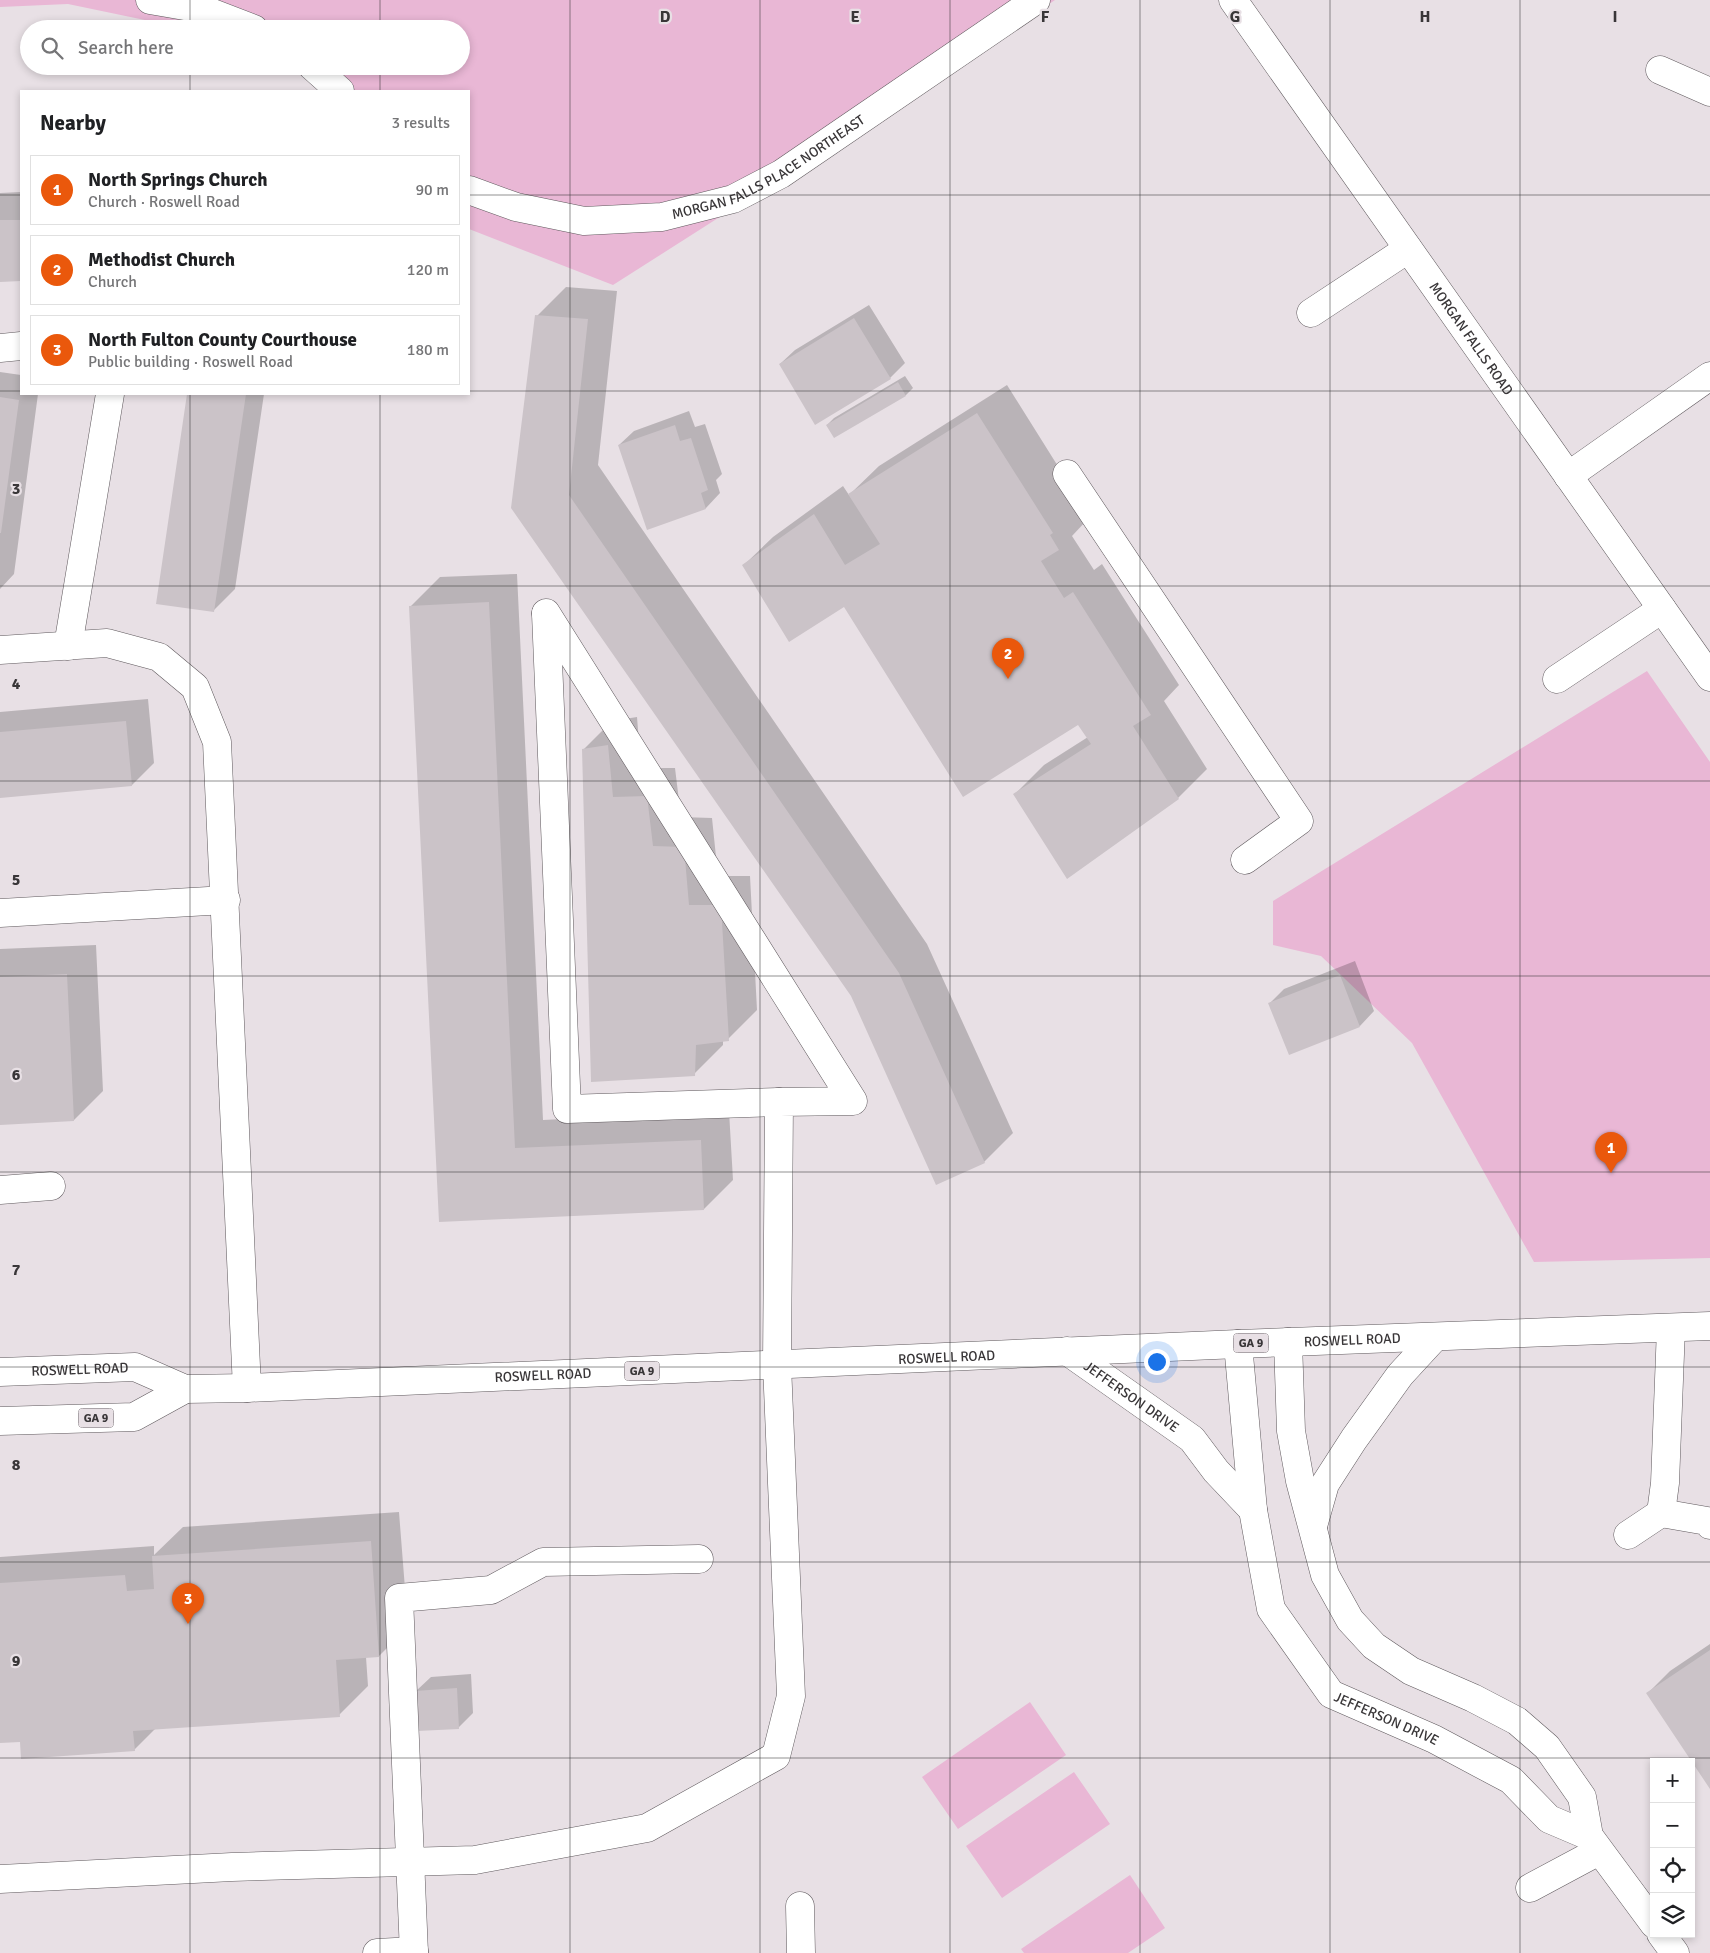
<!DOCTYPE html>
<html lang="en">
<head>
<meta charset="utf-8">
<style>
	body { margin:0; font-family:Signika,sans-serif; background:#f6f6f6; color:#202124 }
	.controls { position:absolute; right:15px; bottom:15px; display:grid; overflow:hidden; border-radius:0px; box-shadow:0 2px 8px #0003 }
	.controls button { width:45px; height:45px; display:grid; place-items:center; padding:0; border:0; border-bottom:1px solid #e0e0e0; background:#fff; color:#202124; font:25px sans-serif }
	.you { position:absolute; left:1156px; top:1361px; width:18px; height:18px; margin:-12px; border:4px solid #fff; border-radius:50%; background:#1a73e8; box-shadow:0 0 0 8px #1a73e833 }
	.badge { display:grid; place-items:center; width:32px; height:32px; border-radius:50%; background:#ea580c; color:#fff; font-size:16px; font-weight:700 }
	.pin { position:absolute; translate:-50% -41px; filter:drop-shadow(0 1px 2px #0008) }
	.pin::after { content:''; position:absolute; top:26px; width:18px; height:15px; background:inherit; clip-path:polygon(0 0,100% 0,50% 100%) }
	.list { margin:0; padding:0; list-style:none }
	h2 { display:flex; justify-content:space-between; align-items:center; height:65px; margin:0; padding:0 20px; font-size:21px }
	h2 small { font-size:16px; font-weight:400; color:#757577 }
	.list li { display:grid; grid-template-columns:32px 1fr auto; gap:15px; align-items:center; box-sizing:border-box; height:70px; margin:0 10px 10px; padding:0 10px; border:1px solid #e0e0e0; border-radius:0px }
	.list b { display:block; font-size:19px; white-space:nowrap }
	.list p { margin:0; font-size:16px; white-space:nowrap; color:#757577 }
	.list em { font-size:16px; font-style:normal; color:#757577 }
	.icon { flex:none; width:28px; height:28px; fill:none; stroke:currentColor; stroke-width:2; stroke-linecap:round; stroke-linejoin:round }
	.map { position:relative; flex:none; width:1710px; height:1953px; overflow:hidden }
	.search { position:absolute; background:#fff; box-shadow:0 2px 8px #0003; left:20px; top:20px; width:450px; height:55px; display:flex; align-items:center; gap:12px; box-sizing:border-box; padding:0 18px; border-radius:28px; color:#757577; font-size:19px }
	.panel { position:absolute; background:#fff; box-shadow:0 2px 8px #0003; left:20px; top:90px; width:450px; height:305px; border-radius:0px }
	.map>svg:first-child { display:block }
</style>
</head>
<body>
<div class="map">
<svg width="1710" height="1953" viewBox="0 0 1710 1953">
	<rect width="100%" height="100%" fill="#e8e0e5"/>
	<path fill="#e9b7d5" d="M 0,0 L 1055,0 L 968,59 L 613,285 L 469,229 L 469,91 L 343,91 L 321,66 L 461,66 L 461,29 L 188,29 L 68,4 L 0,7 Z
		M 1647,671 L 1710,762 L 1710,1258 L 1534,1262 L 1412,1043 L 1321,956 L 1273,945 L 1273,901 Z
		M 1030,1702 L 1066,1755 L 958,1829 L 922,1777 Z
		M 1074,1772 L 1110,1824 L 1002,1898 L 966,1846 Z
		M 1130,1875 L 1165,1928 L 1128,1953 L 1024,1953 L 1021,1949 Z"/>
	<path fill="#0003" d="M 21,192 L 21,280 L 0,281 L 0,193 Z
		M 566,287 L 617,291 L 598,465 L 927,944 L 1013,1133 L 984,1162 L 852,996 L 513,507 L 537,316 Z
		M 869,305 L 905,363 L 890,378 L 816,423 L 780,364 L 795,350 Z
		M 0,372 L 21,375 L 21,394 L 38,394 L 14,574 L 0,589 Z
		M 905,376 L 913,388 L 906,395 L 834,436 L 827,425 L 834,418 Z
		M 1007,385 L 1081,503 L 1087,520 L 1072,536 L 1094,570 L 1102,564 L 1179,685 L 1164,701 L 1207,769 L 1178,798 L 1015,794 L 1044,765 L 1088,737 L 1079,723 L 844,605 L 744,565 L 773,537 L 843,486 L 849,495 L 879,466 Z
		M 189,394 L 264,394 L 235,589 L 213,611 L 158,603 Z
		M 689,411 L 695,427 L 705,424 L 722,474 L 716,480 L 720,493 L 706,508 L 648,528 L 619,445 L 634,431 Z
		M 517,574 L 543,1120 L 729,1111 L 733,1180 L 704,1209 L 440,1220 L 411,606 L 440,577 Z
		M 148,699 L 154,763 L 132,785 L 0,797 L 0,712 Z
		M 637,717 L 641,768 L 675,768 L 681,817 L 712,818 L 718,876 L 750,876 L 757,1010 L 728,1039 L 723,1040 L 723,1045 L 694,1074 L 583,750 L 612,721 Z
		M 96,945 L 103,1091 L 74,1120 L 0,1123 L 0,949 Z
		M 1355,961 L 1374,1011 L 1360,1026 L 1270,1003 L 1284,989 Z
		M 399,1512 L 408,1627 L 379,1656 L 366,1657 L 368,1686 L 339,1715 L 156,1728 L 134,1750 L 21,1740 L 0,1742 L 0,1557 L 154,1546 L 154,1555 L 183,1527 Z
		M 1710,1644 L 1710,1787 L 1648,1693 L 1670,1671 Z
		M 471,1674 L 473,1713 L 458,1728 L 416,1691 L 431,1677 Z"/>
	<path fill="#cbc3c8" d="M 0,220 L 21,220 L 21,281 L 0,282 Z
		M 535,315 L 588,319 L 569,495 L 899,973 L 985,1163 L 936,1185 L 851,996 L 511,508 Z
		M 854,318 L 891,379 L 815,425 L 779,364 Z
		M 898,382 L 906,396 L 834,438 L 826,425 Z
		M 187,394 L 246,394 L 214,612 L 156,604 Z
		M 0,397 L 19,400 L 1,533 L 0,533 Z
		M 977,413 L 1053,533 L 1050,535 L 1059,550 L 1041,561 L 1064,598 L 1073,592 L 1151,715 L 1133,726 L 1179,799 L 1067,879 L 1013,794 L 1091,744 L 1078,725 L 963,797 L 844,607 L 789,642 L 742,565 L 814,514 L 845,565 L 880,544 L 848,494 Z
		M 675,425 L 680,441 L 691,438 L 708,490 L 701,493 L 706,509 L 647,530 L 618,445 Z
		M 489,602 L 515,1148 L 701,1140 L 704,1210 L 439,1222 L 409,606 Z
		M 126,721 L 132,786 L 0,798 L 0,732 Z
		M 608,745 L 613,797 L 647,796 L 653,846 L 684,847 L 689,905 L 721,905 L 729,1041 L 696,1045 L 695,1076 L 591,1082 L 582,749 Z
		M 67,974 L 74,1121 L 0,1125 L 0,977 Z
		M 1340,975 L 1360,1027 L 1289,1055 L 1268,1003 Z
		M 371,1541 L 379,1657 L 336,1660 L 340,1717 L 133,1731 L 135,1751 L 21,1759 L 20,1742 L 0,1743 L 0,1583 L 125,1575 L 127,1591 L 154,1589 L 152,1556 Z
		M 1710,1650 L 1710,1789 L 1646,1693 Z
		M 457,1688 L 459,1729 L 417,1731 L 415,1691 Z"/>
	<g fill="none" stroke-linecap="round" stroke-linejoin="round">
		<g stroke="#5f595d" stroke-width="29">
			<g id="minor">
				<path d="M 150,0 L 202,9 L 254,29"/>
				<path id="s1" d="M 1233,0 L 1710,677"/>
				<path d="M 312,66 L 340,91"/>
				<path d="M 1660,70 L 1710,92"/>
				<path id="s2" d="M 469,190 L 516,207 L 584,221 L 662,217 L 733,199 L 781,174 L 1036,0"/>
				<path d="M 1311,313 L 1408,249"/>
				<path d="M 0,348 L 21,346"/>
				<path d="M 1067,474 L 1299,821 L 1245,860"/>
				<path d="M 1568,476 L 1710,376"/>
				<path d="M 546,614 L 567,1109 L 779,1102"/>
				<path d="M 68,646 L 110,394"/>
				<path d="M 0,650 L 107,643 L 159,657 L 195,687 L 217,742 L 247,1388"/>
				<path d="M 1557,679 L 1662,609"/>
				<path d="M 0,913 L 226,900"/>
				<path d="M 0,1190 L 51,1186"/>
				<path d="M 1288,1342 L 1291,1431 L 1300,1481 L 1325,1575 L 1350,1620 L 1374,1646 L 1411,1671 L 1473,1698 L 1517,1721 L 1547,1747 L 1582,1797 L 1589,1836 L 1654,1924"/>
				<path id="s3" d="M 1238,1344 L 1253,1510 L 1271,1609 L 1331,1694 L 1434,1739 L 1511,1780 L 1549,1819 L 1589,1836"/>
				<path id="s4" d="M 1067,1351 L 1192,1439 L 1216,1471 L 1253,1510"/>
				<path d="M 1661,1513 L 1707,1521 L 1710,1525"/>
				<path d="M 1313,1526 L 1325,1484 L 1354,1439 L 1400,1375 L 1435,1337"/>
				<path d="M 1628,1535 L 1661,1513 L 1665,1483 L 1671,1328"/>
				<path d="M 0,1879 L 232,1867 L 475,1860 L 647,1828 L 776,1756 L 791,1696 L 777,1365 L 779,1102 L 853,1101 L 546,613"/>
				<path d="M 1530,1888 L 1599,1851"/>
				<path d="M 800,1906 L 801,1953"/>
				<path d="M 1661,1934 L 1675,1953"/>
				<path d="M 377,1953 L 414,1951"/>
				<path d="M 414,1953 L 399,1598 L 491,1590 L 543,1562 L 699,1559"/>
			</g>
		</g>
		<g stroke="#5f595d" stroke-width="29">
			<g id="major">
				<path id="s5" d="M 0,1372 L 135,1367 L 185,1389 L 247,1388 L 1238,1344 L 1710,1326"/>
				<path d="M 0,1421 L 134,1417 L 185,1389"/>
			</g>
		</g>
		<use href="#minor" stroke="#fff" stroke-width="28"/>
		<use href="#major" stroke="#fff" stroke-width="28"/>
	</g>
	<path fill="none" stroke="#393638" stroke-width="1" stroke-opacity="0.55" d="M 190,0 L 190,29M 380,0 L 380,29M 570,0 L 570,1953M 760,0 L 760,1953M 950,0 L 950,1953M 1140,0 L 1140,1953M 1330,0 L 1330,1953M 1520,0 L 1520,1953M 190,66 L 190,91M 380,66 L 380,91M 0,195 L 21,195M 469,195 L 1710,195M 0,391 L 21,391M 469,391 L 1710,391M 190,394 L 190,1953M 380,394 L 380,1953M 0,586 L 1710,586M 0,781 L 1710,781M 0,976 L 1710,976M 0,1172 L 1710,1172M 0,1367 L 1710,1367M 0,1562 L 1710,1562M 0,1758 L 1710,1758"/>
	<g text-anchor="middle" dominant-baseline="central" stroke-width="4.5" stroke-linejoin="round" paint-order="stroke">
		<g fill="#e8e0e5" stroke="#6e696c" stroke-width="1">
			<rect x="1233.5" y="1333.5" width="35" height="19" rx="4"/>
			<rect x="624.5" y="1361.5" width="35" height="19" rx="4"/>
			<rect x="78.5" y="1408.5" width="35" height="19" rx="4"/>
		</g>
		<g font-size="12" font-weight="bold" fill="#393638">
			<text x="1251" y="1343">GA 9</text>
			<text x="642" y="1371">GA 9</text>
			<text x="96" y="1418">GA 9</text>
		</g>
		<g font-size="14" fill="#393638" stroke="#e8e0e5">
			<text stroke="none"><textPath href="#s2" startOffset="316">MORGAN FALLS PLACE NORTHEAST</textPath></text>
			<text stroke="none"><textPath href="#s1" startOffset="414">MORGAN FALLS ROAD</textPath></text>
			<text stroke="none"><textPath href="#s5" startOffset="1358">ROSWELL ROAD</textPath></text>
			<text stroke="none"><textPath href="#s5" startOffset="952">ROSWELL ROAD</textPath></text>
			<text stroke="none"><textPath href="#s5" startOffset="80">ROSWELL ROAD</textPath></text>
			<text stroke="none"><textPath href="#s5" startOffset="548">ROSWELL ROAD</textPath></text>
			<text stroke="none"><textPath href="#s4" startOffset="79">JEFFERSON DRIVE</textPath></text>
			<text stroke="none"><textPath href="#s3" startOffset="432">JEFFERSON DRIVE</textPath></text>
		</g>
	</g>
	<g font-size="16" text-anchor="middle" font-weight="bold" fill="#393638" stroke="#e8e0e5" stroke-width="4.5" stroke-linejoin="round" paint-order="stroke">
		<text x="665" y="22">D</text>
		<text x="855" y="22">E</text>
		<text x="1045" y="22">F</text>
		<text x="1235" y="22">G</text>
		<text x="1425" y="22">H</text>
		<text x="1615" y="22">I</text>
		<text x="16" y="494">3</text>
		<text x="16" y="689">4</text>
		<text x="16" y="885">5</text>
		<text x="16" y="1080">6</text>
		<text x="16" y="1275">7</text>
		<text x="16" y="1470">8</text>
		<text x="16" y="1666">9</text>
	</g>
</svg>
<div class="controls">
<button>+</button>
<button>−</button>
<button><svg class="icon" aria-label="locate" viewBox="0 0 24 24"><circle cx="12" cy="12" r="6"/><path d="M12 2v4M12 18v4M2 12h4M18 12h4"/></svg></button>
<button><svg class="icon" aria-label="layers" viewBox="0 0 24 24"><path d="M12 4l9 5-9 5-9-5zM3 14l9 5 9-5"/></svg></button>
</div>
<div class="you"></div>
<div class="pin badge" style="left:1611px;top:1173px">1</div>
<div class="pin badge" style="left:1008px;top:679px">2</div>
<div class="pin badge" style="left:188px;top:1624px">3</div>
<div class="search"><svg class="icon" aria-label="search" viewBox="0 0 24 24"><circle cx="10" cy="10" r="6"/><path d="M15 15l6 6"/></svg>Search here</div>
<section class="panel">
<h2>Nearby<small>3 results</small></h2>
<ul class="list">
<li><span class="badge">1</span><div><b>North Springs Church</b><p>Church · Roswell Road</p></div><em>90 m</em></li>
<li><span class="badge">2</span><div><b>Methodist Church</b><p>Church</p></div><em>120 m</em></li>
<li><span class="badge">3</span><div><b>North Fulton County Courthouse</b><p>Public building · Roswell Road</p></div><em>180 m</em></li>
</ul>
</section>
</div>
</body>
</html>
